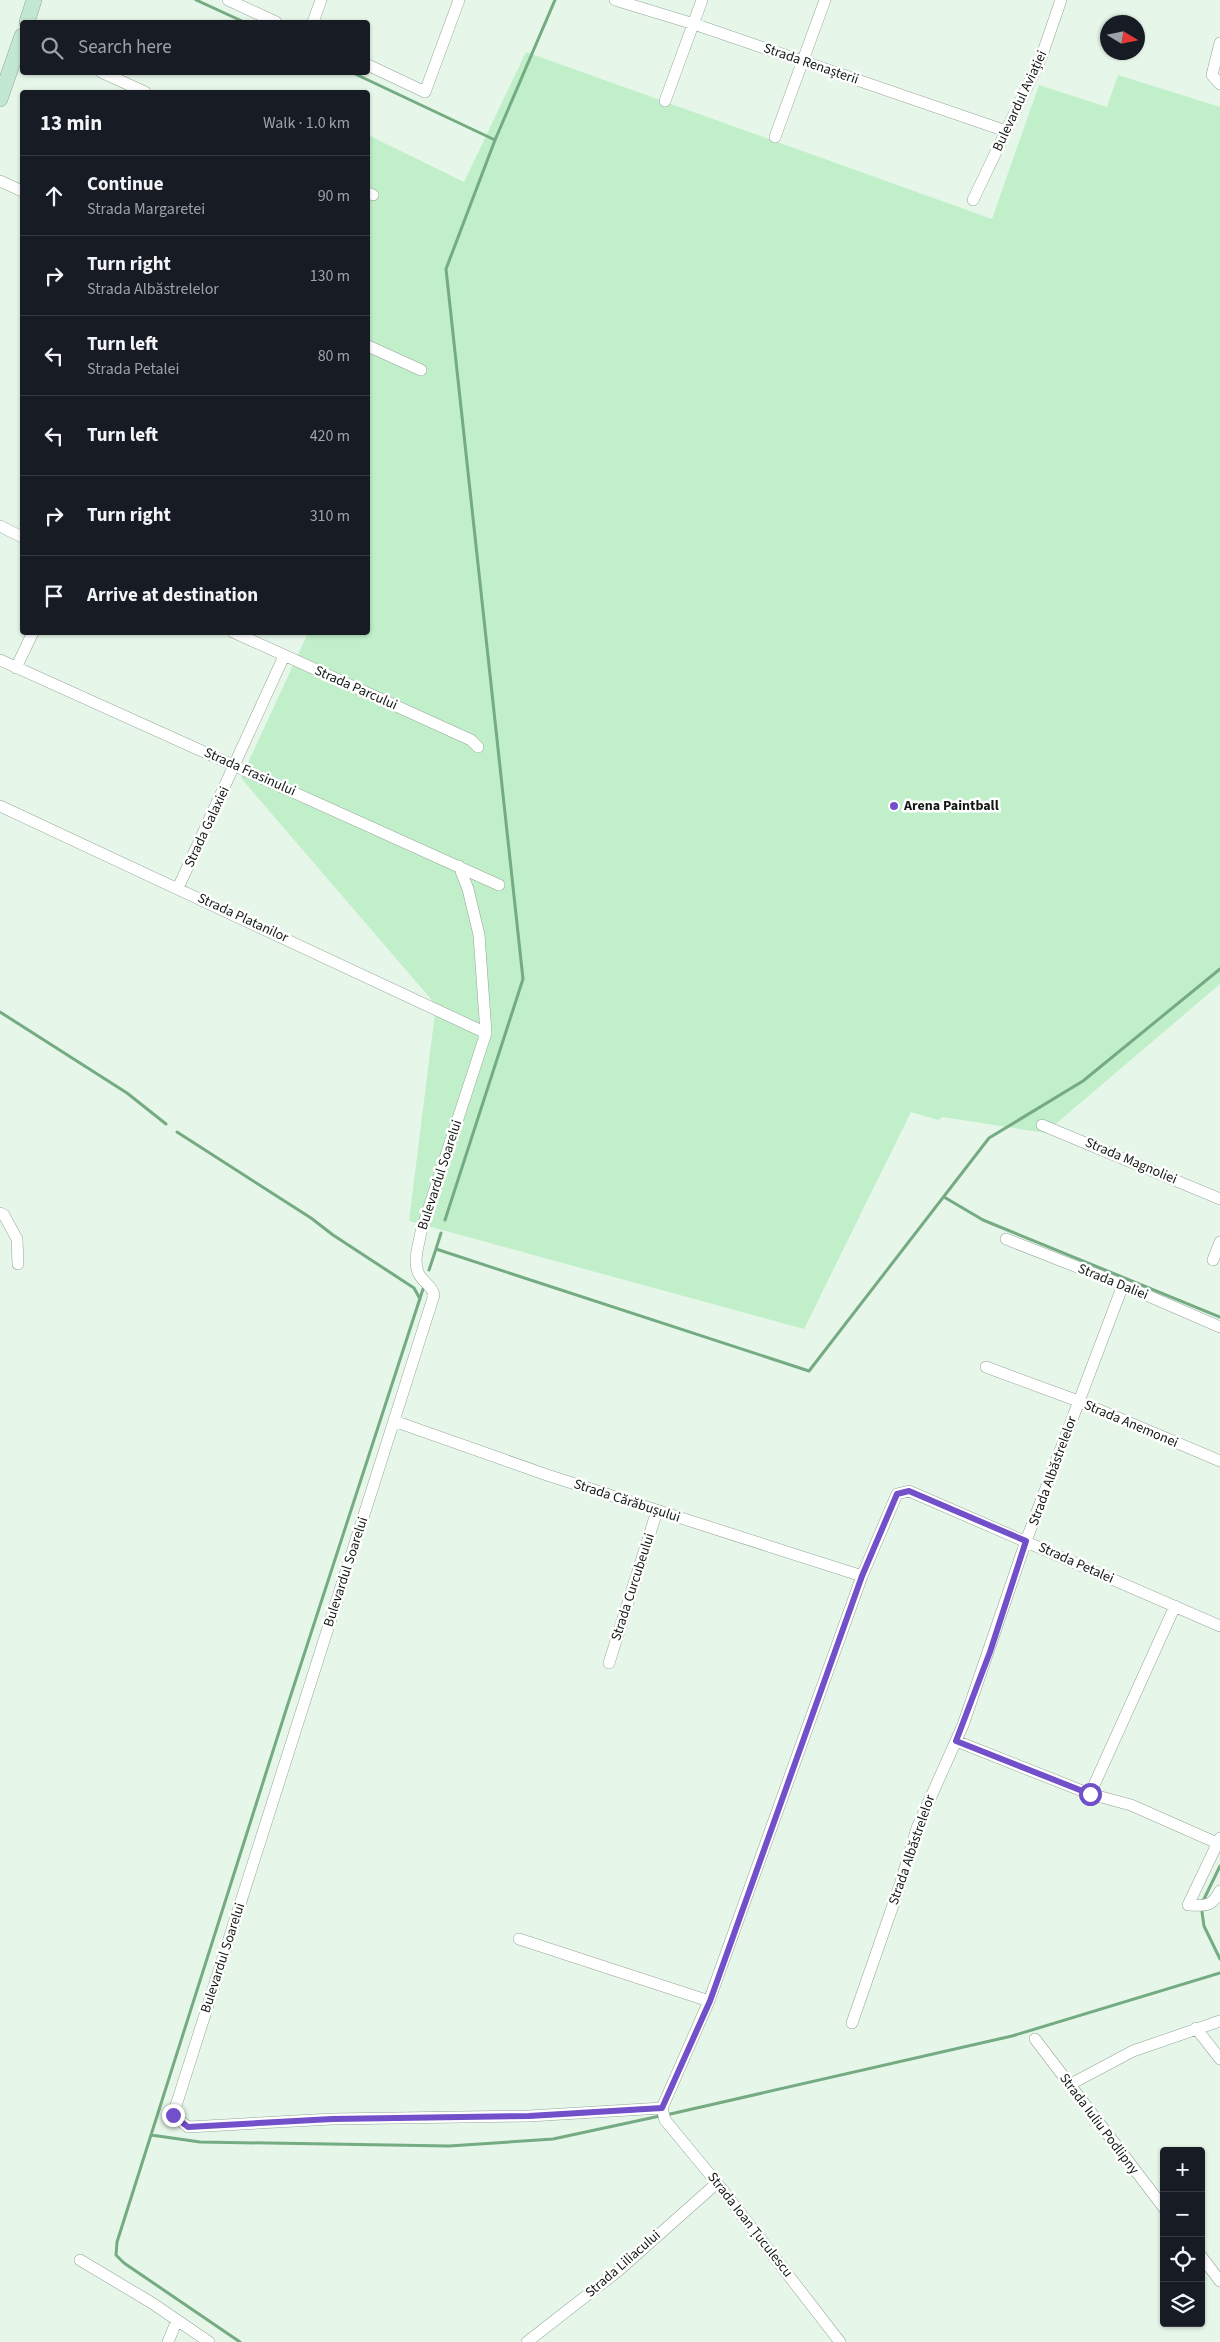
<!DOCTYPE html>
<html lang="en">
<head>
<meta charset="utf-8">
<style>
	body { margin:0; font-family:"Source Sans 3",sans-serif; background:#242831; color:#f1f3f6 }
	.controls { position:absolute; right:15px; bottom:15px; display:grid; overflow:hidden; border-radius:5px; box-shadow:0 1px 4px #0004 }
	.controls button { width:45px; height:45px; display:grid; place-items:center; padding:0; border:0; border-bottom:1px solid #363941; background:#171b24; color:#f1f3f6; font:25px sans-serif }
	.compass { position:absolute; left:1100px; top:15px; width:45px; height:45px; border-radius:50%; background:#171b24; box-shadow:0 1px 4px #0004; rotate:100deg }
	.stop { position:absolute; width:15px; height:15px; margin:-11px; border:4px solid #7250ca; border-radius:50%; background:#fff }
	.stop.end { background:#7250ca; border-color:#fff; box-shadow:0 1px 5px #0008 }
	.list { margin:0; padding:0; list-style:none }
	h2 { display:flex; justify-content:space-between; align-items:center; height:65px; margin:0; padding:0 20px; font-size:21px }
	h2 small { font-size:16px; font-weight:400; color:#9ea1a6 }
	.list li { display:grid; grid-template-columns:32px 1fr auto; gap:15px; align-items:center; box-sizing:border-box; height:80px; padding:0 20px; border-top:1px solid #363941 }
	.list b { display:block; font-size:19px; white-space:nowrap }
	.list p { margin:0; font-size:16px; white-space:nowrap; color:#9ea1a6 }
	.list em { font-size:16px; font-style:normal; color:#9ea1a6 }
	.icon { flex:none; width:28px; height:28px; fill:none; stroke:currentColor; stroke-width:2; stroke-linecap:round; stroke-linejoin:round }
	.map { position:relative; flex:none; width:1220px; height:2342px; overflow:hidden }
	.search { position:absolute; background:#171b24; box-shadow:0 1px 4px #0004; left:20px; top:20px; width:350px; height:55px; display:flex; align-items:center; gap:12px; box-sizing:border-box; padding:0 18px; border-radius:5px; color:#9ea1a6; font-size:19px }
	.panel { position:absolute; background:#171b24; box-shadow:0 1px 4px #0004; left:20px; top:90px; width:350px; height:545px; border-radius:5px }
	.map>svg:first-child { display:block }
</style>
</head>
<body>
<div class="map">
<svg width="1220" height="2342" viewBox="0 0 1220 2342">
	<rect width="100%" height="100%" fill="#e6f7e9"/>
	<path fill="#c0efca" d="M 526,52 L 992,219 L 1039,85 L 1107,107 L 1118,75 L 1220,107 L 1220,984 L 1045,1133 L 943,1117 L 938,1120 L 911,1112 L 804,1329 L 409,1221 L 436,1005 L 241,778 L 308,633 L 368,632 L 368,135 L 464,182 Z"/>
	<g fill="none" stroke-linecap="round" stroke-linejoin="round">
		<path stroke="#74ab82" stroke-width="3" d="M 196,0 L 244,22
			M 351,72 L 495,140
			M 0,1012 L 127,1093 L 166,1124
			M 177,1132 L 311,1218 L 333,1235 L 414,1288 L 420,1299
			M 944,1197 L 983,1220 L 1220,1317
			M 445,1220 L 523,979 L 446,269 L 495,140 L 555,0
			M 441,1233 L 436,1249 L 809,1371 L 989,1138 L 1083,1081 L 1220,969
			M 429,1270 L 436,1249
			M 1204,1899 L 1220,1866
			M 1202,1912 L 1204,1926 L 1220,1959
			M 666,2115 L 1012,2036 L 1220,1973
			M 151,2135 L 200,2142 L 449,2146 L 553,2139 L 660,2116
			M 240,2342 L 124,2263 L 116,2255 L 117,2242 L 286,1710 L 423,1289"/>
		<g stroke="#94a598" stroke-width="12">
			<path id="street" d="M 228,0 L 276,22
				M 615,0 L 694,24 L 1006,131
				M 313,22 L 321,0
				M 1220,43 L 1212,75 L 1220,84
				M 368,65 L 425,92 L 459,0
				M 101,72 L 145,92
				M 665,101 L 702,0
				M 775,137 L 825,0
				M 0,181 L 22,191
				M 368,193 L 373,195
				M 973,200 L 1041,58 L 1061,0
				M 368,346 L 421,370
				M 0,526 L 22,537
				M 233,632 L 471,740 L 478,747
				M 0,660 L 499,885
				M 16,668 L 33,632
				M 0,806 L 486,1033
				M 459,866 L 468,889 L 479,935 L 486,1033 L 421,1232 C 419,1244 413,1260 418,1272 C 421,1281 432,1285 434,1295 L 173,2115 L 188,2127 L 332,2119 L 529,2116 L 662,2108
				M 178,888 L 284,656
				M 1042,1125 L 1220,1199
				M 0,1213 L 4,1215 L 17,1239 L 18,1264
				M 1006,1239 L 1123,1285 L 1220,1327
				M 1213,1260 L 1220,1242
				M 986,1367 L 1078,1401 L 1220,1461
				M 394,1421 L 547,1475 L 862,1576
				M 609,1663 L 657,1511
				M 956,1741 L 1090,1794 L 1131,1805 L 1217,1843
				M 1090,1794 L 1175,1606
				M 1220,1838 L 1188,1905 C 1205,1906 1212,1907 1220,1891
				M 519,1939 L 709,2001
				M 852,2023 L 900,1885 L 917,1828 L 963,1725 L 1026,1541 L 1123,1285
				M 1196,2028 L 1220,2059
				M 1035,2039 L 1164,2208
				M 1069,2085 L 1133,2051 L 1220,2021
				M 662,2108 L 709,2001 L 862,1576 L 897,1494 L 909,1491 L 1220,1626
				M 662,2108 L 665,2120 L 717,2183 L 840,2342
				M 1201,2256 L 1220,2281
				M 80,2260 L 152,2303 L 209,2342
				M 168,2342 L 177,2320
				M 527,2342 L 618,2271 L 717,2183"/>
		</g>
		<g stroke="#94a598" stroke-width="16">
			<path id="secondary" d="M 27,22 L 34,0
				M 0,99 L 22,36"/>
		</g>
		<use href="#street" stroke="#fff" stroke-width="11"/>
		<use href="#secondary" stroke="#c3e8d1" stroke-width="15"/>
	</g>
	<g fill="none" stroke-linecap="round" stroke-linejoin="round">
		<path stroke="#7250ca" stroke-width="6" d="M 173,2115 L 188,2127 L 332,2119 L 529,2116 L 662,2108 L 710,2001 L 862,1576 L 897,1494 L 909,1491 L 1026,1541 L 990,1652 L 956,1741 L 1090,1794"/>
	</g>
	<circle fill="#7250ca" stroke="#fff" stroke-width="2" cx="894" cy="806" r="5"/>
	<g text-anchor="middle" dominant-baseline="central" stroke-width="5" stroke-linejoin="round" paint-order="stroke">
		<g font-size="14" fill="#131914" stroke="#fff">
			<text transform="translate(811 64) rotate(19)">Strada Renașterii</text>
			<text transform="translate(1020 101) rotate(-65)">Bulevardul Aviației</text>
			<text transform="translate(356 688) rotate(24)">Strada Parcului</text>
			<text transform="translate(250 772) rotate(24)">Strada Frasinului</text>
			<text transform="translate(207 827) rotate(-65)">Strada Galaxiei</text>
			<text transform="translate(243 918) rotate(25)">Strada Platanilor</text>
			<text transform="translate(1131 1161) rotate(23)">Strada Magnoliei</text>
			<text transform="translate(440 1175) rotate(-72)">Bulevardul Soarelui</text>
			<text transform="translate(1113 1282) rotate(22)">Strada Daliei</text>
			<text transform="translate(1131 1424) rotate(23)">Strada Anemonei</text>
			<text transform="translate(1053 1471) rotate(-70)">Strada Albăstrelelor</text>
			<text transform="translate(627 1501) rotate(18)">Strada Cărăbușului</text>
			<text transform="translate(1076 1563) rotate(24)">Strada Petalei</text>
			<text transform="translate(346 1572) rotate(-72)">Bulevardul Soarelui</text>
			<text transform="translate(633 1587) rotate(-72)">Strada Curcubeului</text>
			<text transform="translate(912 1850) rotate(-71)">Strada Albăstrelelor</text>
			<text transform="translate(223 1958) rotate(-72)">Bulevardul Soarelui</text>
			<text transform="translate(1099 2124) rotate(53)">Strada Iuliu Podlipny</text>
			<text transform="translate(750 2225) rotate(52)">Strada Ioan Țuculescu</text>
			<text transform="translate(623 2264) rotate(-41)">Strada Liliacului</text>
		</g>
		<g font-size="14" font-weight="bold" fill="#131914" stroke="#fff" text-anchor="start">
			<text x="904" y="806">Arena Paintball</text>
		</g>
	</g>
</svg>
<div class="controls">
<button>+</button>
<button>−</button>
<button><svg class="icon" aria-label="locate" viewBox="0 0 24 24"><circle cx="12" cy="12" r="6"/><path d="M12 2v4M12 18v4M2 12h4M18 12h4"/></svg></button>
<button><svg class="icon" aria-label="layers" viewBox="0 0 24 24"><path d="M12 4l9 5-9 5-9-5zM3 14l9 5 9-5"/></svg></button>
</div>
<svg class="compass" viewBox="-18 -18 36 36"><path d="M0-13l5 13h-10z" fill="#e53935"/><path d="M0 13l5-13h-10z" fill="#9ea1a6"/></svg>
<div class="stop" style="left:1090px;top:1794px"></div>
<div class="stop end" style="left:173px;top:2115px"></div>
<div class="search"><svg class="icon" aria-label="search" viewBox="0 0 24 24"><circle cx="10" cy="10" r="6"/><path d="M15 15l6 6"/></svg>Search here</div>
<section class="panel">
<h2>13 min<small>Walk · 1.0 km</small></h2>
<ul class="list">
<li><svg class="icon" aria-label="ahead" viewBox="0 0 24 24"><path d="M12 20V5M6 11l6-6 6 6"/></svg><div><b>Continue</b><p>Strada Margaretei</p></div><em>90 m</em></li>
<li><svg class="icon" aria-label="right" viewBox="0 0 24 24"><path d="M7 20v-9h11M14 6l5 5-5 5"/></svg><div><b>Turn right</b><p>Strada Albăstrelelor</p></div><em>130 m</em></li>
<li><svg class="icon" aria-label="left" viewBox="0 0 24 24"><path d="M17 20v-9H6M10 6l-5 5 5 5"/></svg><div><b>Turn left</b><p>Strada Petalei</p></div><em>80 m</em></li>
<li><svg class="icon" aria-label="left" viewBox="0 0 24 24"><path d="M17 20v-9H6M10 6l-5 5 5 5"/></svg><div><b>Turn left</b></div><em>420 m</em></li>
<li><svg class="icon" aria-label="right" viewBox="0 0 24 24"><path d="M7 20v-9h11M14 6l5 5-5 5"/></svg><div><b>Turn right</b></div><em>310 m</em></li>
<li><svg class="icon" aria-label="arrive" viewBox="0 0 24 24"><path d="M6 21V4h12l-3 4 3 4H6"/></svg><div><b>Arrive at destination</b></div></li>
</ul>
</section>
</div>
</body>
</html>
